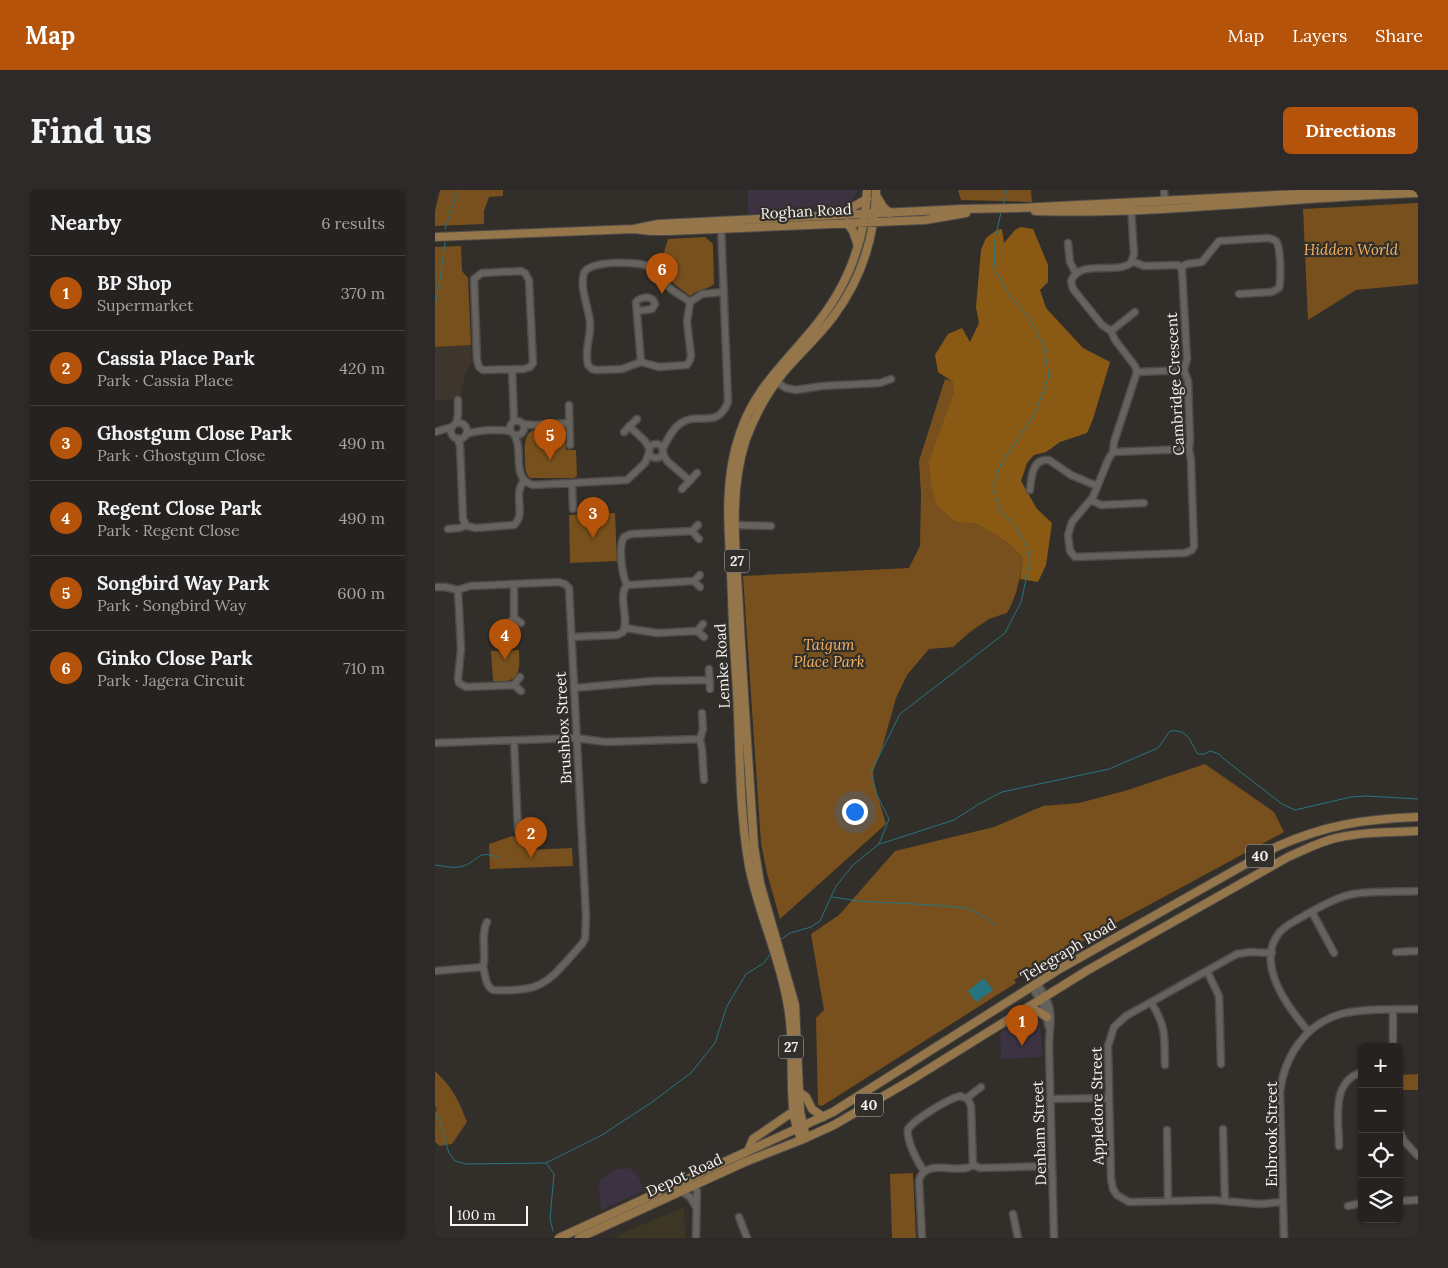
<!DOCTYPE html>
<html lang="en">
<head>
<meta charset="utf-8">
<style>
	body { margin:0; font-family:Lora,serif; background:#2e2a29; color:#f1f3f6 }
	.controls { position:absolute; right:15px; bottom:15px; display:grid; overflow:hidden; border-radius:8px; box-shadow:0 1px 4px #0004 }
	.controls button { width:45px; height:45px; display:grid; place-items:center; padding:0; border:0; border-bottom:1px solid #423f3e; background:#262220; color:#f1f3f6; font:25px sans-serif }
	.scale { position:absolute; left:15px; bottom:12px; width:78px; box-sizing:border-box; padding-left:5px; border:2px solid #f7f4f1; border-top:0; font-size:14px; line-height:18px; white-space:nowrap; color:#f7f4f1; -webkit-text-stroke:4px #322e2a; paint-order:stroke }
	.you { position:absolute; left:419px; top:621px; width:18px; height:18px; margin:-12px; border:4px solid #fff; border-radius:50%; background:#1a73e8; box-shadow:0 0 0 8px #1a73e833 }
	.badge { display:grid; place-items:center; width:32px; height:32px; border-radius:50%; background:#b45309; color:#fff; font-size:16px; font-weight:700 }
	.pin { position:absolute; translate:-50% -41px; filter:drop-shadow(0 1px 2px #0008) }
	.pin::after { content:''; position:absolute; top:26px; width:18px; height:15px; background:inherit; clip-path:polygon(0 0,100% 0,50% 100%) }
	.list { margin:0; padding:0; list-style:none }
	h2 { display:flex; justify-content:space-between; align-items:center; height:65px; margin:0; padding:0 20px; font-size:21px }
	h2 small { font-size:16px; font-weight:400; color:#a4a4a5 }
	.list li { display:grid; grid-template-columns:32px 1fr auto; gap:15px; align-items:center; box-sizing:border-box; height:75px; padding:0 20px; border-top:1px solid #423f3e }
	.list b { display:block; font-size:19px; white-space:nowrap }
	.list p { margin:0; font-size:16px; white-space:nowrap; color:#a4a4a5 }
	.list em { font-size:16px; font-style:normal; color:#a4a4a5 }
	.icon { flex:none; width:28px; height:28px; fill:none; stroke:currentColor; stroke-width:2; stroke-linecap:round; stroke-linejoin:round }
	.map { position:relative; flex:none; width:983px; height:1048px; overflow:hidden; border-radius:8px }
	header { display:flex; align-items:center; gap:30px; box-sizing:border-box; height:70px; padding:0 25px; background:#b45309; color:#fff }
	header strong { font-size:24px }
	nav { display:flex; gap:28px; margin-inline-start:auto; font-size:18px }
	.intro { display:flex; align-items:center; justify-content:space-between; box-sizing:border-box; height:120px; padding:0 30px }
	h1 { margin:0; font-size:35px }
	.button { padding:12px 22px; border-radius:8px; background:#b45309; color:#fff; font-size:18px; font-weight:700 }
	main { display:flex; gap:30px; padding:0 30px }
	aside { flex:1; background:#262220; border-radius:8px; box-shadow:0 1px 4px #0004 }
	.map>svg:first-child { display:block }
</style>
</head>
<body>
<header>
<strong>Map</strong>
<nav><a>Map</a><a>Layers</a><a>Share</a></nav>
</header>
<div class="intro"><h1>Find us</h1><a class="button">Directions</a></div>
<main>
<aside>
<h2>Nearby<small>6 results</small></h2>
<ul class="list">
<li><span class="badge">1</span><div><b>BP Shop</b><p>Supermarket</p></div><em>370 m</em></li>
<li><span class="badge">2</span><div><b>Cassia Place Park</b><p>Park · Cassia Place</p></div><em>420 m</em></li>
<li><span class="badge">3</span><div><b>Ghostgum Close Park</b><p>Park · Ghostgum Close</p></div><em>490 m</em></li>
<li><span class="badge">4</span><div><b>Regent Close Park</b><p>Park · Regent Close</p></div><em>490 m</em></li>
<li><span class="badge">5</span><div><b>Songbird Way Park</b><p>Park · Songbird Way</p></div><em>600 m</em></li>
<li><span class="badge">6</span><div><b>Ginko Close Park</b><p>Park · Jagera Circuit</p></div><em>710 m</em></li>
</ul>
</aside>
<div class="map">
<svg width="983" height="1048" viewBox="0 0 983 1048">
	<rect width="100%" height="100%" fill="#322e2a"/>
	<path fill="#3c3242" d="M 313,0 L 423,0 L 418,10 L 406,18 L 313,24 Z
		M 597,825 L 602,827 L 605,834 L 607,867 L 566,869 L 565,843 L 592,826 Z
		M 191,978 L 196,979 L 202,984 L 210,1000 L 166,1020 L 164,996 L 165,990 L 182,979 Z"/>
	<path fill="#3d3625" d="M 249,1017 L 250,1048 L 182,1048 L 183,1045 Z"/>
	<path fill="#3e352c" d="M 36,155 L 37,173 L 30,184 L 25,209 L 0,210 L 0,157 Z"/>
	<path fill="#77501d" d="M 5,0 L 68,0 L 68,6 L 54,7 L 49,21 L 49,34 L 0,36 L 0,21 Z
		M 523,0 L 596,0 L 597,12 L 526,10 Z
		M 983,13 L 983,94 L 921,100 L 873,130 L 868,19 Z
		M 270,47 L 278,54 L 279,94 C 272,100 263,99 255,106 L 238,93 L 225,76 L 233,49 Z
		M 26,56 L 27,81 L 33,88 L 36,155 L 0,157 L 0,57 Z
		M 510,189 L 533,197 L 502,316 L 522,332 L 541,334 L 556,342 L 574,354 L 588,368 C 585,388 582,406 572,423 L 554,429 L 535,442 L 518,457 L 494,459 L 472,485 L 461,508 L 448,555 L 438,582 L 439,593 L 451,634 L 345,729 L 332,683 L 326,653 L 308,386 L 474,378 L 485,356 L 486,304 L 484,271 Z
		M 126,238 L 130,242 L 131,260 L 141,260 L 142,286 L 139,288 L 95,288 C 90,283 90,277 90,269 C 88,235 97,240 126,238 Z
		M 180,323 L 182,371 L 135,373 L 134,325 Z
		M 84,460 C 84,469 87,486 75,490 C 71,492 63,491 58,491 L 56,461 Z
		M 770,574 L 839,622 L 849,642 L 662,743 L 603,779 L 598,777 L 579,790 L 581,793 L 387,916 L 383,915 L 381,828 L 389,820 L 376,744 L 404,725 L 460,661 L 559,637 L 608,616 L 644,613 L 693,600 Z
		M 77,646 L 83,649 L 88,647 L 93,660 L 137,658 L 138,676 L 55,679 L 54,654 Z
		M 0,881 C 17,897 24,910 32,932 L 17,954 L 5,956 L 0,952 L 0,921 L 2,922 L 0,915 Z
		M 983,884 L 983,900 L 966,900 L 965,885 Z
		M 478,983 L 481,1048 L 457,1048 L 455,984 Z"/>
	<path fill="#8a5a15" d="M 586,37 L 598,39 L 613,75 L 613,92 L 605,100 L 611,118 L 648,158 L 675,172 L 658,229 L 652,243 L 625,252 L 611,262 L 599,265 L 592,273 L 586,291 L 602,319 L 617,333 L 611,375 L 603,392 L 585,389 L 588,368 L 574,354 L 556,342 L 541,334 L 521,332 L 502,316 L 496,294 L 494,272 L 519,202 L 518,192 L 503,182 L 500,165 L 513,144 L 527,138 L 535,152 L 544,133 L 541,117 L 546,60 L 551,48 L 562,40 L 567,39 L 569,53 L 580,40 Z"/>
	<path fill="#277481" d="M 549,788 L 558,800 L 541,812 L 533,801 Z"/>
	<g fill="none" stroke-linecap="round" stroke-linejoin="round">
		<path stroke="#277481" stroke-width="1" d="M 568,16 L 572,0
			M 10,39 L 23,0
			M 0,115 L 5,90 L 10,53
			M 445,654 L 519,630 L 544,614 L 567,602 L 674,579 L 723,558 L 735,541 C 753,539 754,550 763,564 L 770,564 L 775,561 L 784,564 L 789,569 L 847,614 L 860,620 L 916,607 L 931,606 L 983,609
			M 0,675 C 9,676 20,679 28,676 C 46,670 40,659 65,668
			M 397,707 L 423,711 L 497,715 L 532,718 L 552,728 L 560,735
			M 344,751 L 355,743 L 376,737 L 385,731 L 401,696 L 418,675 L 444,654 L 454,629 L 442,605 L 436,582 L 465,524 L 570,443 L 586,412 L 595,372 L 592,356 L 582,339 L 564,319 L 558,297 L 566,274 L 600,223 L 614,186 L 609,157 L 595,129 L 575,106 L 560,80 L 559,54 L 566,22
			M 2,922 L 14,963 L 20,971 L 31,974 L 111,973 L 167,945 L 217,912 L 256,883 L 280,853 L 292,816 L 311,784 L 329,773 L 336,763
			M 111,973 L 119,984 L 115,1029 L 118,1041"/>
		<g stroke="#4f4b48" stroke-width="9">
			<path id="minor" d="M 729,0 L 730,15
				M 696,16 L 699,64 L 696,73 C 680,85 646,68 636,91 L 638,99 L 667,135 L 676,141 L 680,150 L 700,176 L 702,182 L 679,252 L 678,262 L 673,270 L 658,307 L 637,332 L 633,345 L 635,361 L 640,367 L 750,363 L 757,360 L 759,356 L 756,270 L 754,259 L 755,250 L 753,191 L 749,180 L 752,169 L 747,80 L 743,75 L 709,76 L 697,71
				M 633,53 L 635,72 L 641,84
				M 746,77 L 752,74 L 767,72 L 784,51 L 833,48 C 836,49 838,49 841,51 C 846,57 846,90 844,98 L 837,102 L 804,104
				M 86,81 L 90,83 L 94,90 L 98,173 L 95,177 L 89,179 L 48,180 L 44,177 L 42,170 L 39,89 L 47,83 Z
				M 255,112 C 249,107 242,104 236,99 C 228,93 225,82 215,77 C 204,71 154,70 149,83 C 144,97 154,118 155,133 C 156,147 149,160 153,175 L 157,179 L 162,180 L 187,179 L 206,172 L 224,177 L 252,175 L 255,170 L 256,165 L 252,132 L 255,112 L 267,104 L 289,102
				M 202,121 L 217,119 L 220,114 L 218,110 C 214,106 205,107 201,112 L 206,172
				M 676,141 L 700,122
				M 77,179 L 79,231
				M 702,182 L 749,180
				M 338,190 L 351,198 L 361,200 L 387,196 L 445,193 L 456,189
				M 134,215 L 135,255
				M75 238a7 7 0 1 1 14 0a7 7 0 1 1-14 0Z
				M 21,233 L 23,225 L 23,210
				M16 241a8 8 0 1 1 16 0a8 8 0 1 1-16 0Z
				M 89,234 L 98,235 L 134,233
				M 194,236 L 210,251 L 214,258
				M 0,242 L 17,237
				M 189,242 L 202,229
				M 31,244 C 47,239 60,239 76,241
				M 80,245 C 81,249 83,253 83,257 C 85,271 80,290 98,295 L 192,290 L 210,273 L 214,263
				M 22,248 L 25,255 L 28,329 L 32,336 L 41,338 L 79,335 C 92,323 77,305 89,291
				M214 261a7 7 0 1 1 14 0a7 7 0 1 1-14 0Z
				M 228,258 C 233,249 237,239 246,233 C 264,221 282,240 293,212 L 286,35
				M 678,262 L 754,259
				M 228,264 L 232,271 L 255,291
				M 137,293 L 138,319
				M 247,299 L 262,283
				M 595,300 C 596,288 597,268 614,270 L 636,285 L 662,296
				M 656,310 L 666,315 L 709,313
				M 263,335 L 257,341 L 264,349
				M 297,335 L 336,336
				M 13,339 L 25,338 L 31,335
				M 265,385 L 259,391 L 265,397
				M 79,394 L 79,428
				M 192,395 C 187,385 183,357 189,347 L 196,344 L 257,341
				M 0,397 L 10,397 L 23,400 L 35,396 L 123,392 L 130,394 L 134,398 L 151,726 L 150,749 L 147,754 C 114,790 111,803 58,800 C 50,796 51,786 48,777 L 0,781
				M 23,400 L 26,459 L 23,489 L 24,493 L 31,497 L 79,495
				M 73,434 L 79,428 L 86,433
				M 268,434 L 262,441 L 269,447
				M 190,438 L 222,443 L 262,441
				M 137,447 L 182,445 L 188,442 C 195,428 182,407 192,395 L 259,391
				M 274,479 L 275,499
				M 85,487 L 79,495 L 86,501
				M 139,498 L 218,491 L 275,490
				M 265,549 L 267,559 L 269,590
				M 79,550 L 83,640
				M 0,553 L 141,548 L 171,552 L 265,549 L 268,539 L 267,523
				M 877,722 L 899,763
				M 961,762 L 983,761
				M 837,763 L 815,762 L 802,764 L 691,826 L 679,837 L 673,856 L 676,989 L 678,999 L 682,1005 L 694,1012 L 778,1010 L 824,1014 L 848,1012
				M 48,777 C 52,763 45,745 52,732
				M 772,781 L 784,806 L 786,874
				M 602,793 C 621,823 615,824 614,856 L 619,1048
				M 597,797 L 609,817 L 614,838
				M 716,812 C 732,838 729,846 730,875
				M 958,820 L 958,857
				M 874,842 C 854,819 820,774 844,743 C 851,734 863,730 872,724 C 887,716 902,707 918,704 C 939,701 962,702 983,701
				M 532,908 L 546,897
				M 615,909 L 674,908
				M 788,939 L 790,1011
				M 732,940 L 733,1011
				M 964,940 L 969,951 L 983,966
				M 904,956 C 904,930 895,892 927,882
				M 489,981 C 483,973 471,950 473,939 C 480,929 513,909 525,906 L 533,909 L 536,916 L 538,975
				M 244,996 L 256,993 L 259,995 L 262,1001 L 261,1048
				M 246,1001 L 255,1007 L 261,1017
				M 964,1011 L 983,1010
				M 913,1016 L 927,1013
				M 578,1024 L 583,1048
				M 304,1027 L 312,1048
				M 487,1048 L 484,991 C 488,970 516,981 531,978 C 534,978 536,976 538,975 L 545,978 L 617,976
				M 849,1048 L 845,902 C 849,867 870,834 906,824 C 930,818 958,820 983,819"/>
		</g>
		<g stroke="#4f4b48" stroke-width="10">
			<path id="major" d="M 441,5 L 448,17 L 455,23
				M 600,21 C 728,25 856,7 983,3
				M 407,23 L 432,9
				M 412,33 L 418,41 L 423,56
				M 199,39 L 223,34 L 527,19 L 584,18 L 942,0
				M 0,47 L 199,39 L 216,41 L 234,41 L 465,31 L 490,30 L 531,23
				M 593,817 L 604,822 L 612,827
				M 364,902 L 371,907 L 377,919 L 388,927
				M 371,948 L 365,921 L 360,815 L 325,693 L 319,656 C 314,577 308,498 304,418 C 301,363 293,303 311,249 C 320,225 332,203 348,183 C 364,164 383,147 398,127 C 426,90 440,46 441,0
				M 366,950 C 364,942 360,934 359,926 C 354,888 360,849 352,811 C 344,765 323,722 314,676 C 304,619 305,559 302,502 C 299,462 297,422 296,382 C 293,335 289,288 305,243 C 319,200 348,175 376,141 C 411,100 430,54 432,0
				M 313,961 L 318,949 L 359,921
				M 124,1048 L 398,922 L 623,780 L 841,657 C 890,635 929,629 983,627
				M 144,1048 L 310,972 L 366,950 L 399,935 L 476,890 L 653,780 L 853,667 C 869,660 884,652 901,648 C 928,642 956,642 983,641"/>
		</g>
		<use href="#minor" stroke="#66625d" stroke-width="6"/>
		<use href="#major" stroke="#94764a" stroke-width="8"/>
	</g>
	<g text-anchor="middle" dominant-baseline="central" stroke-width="4.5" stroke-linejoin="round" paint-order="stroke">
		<g fill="#322e2a" stroke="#bcb9b5" stroke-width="1">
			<rect x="289.5" y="359.5" width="25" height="23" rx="4"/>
			<rect x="811" y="654.5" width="28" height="23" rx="4"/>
			<rect x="343.5" y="845.5" width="25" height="23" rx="4"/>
			<rect x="420" y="903.5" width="28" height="23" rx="4"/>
		</g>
		<g font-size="14" font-weight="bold" fill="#f7f4f1">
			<text x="302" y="371">27</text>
			<text x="825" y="666">40</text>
			<text x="356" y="857">27</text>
			<text x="434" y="915">40</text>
		</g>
		<g font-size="15" fill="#f7f4f1" stroke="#322e2a">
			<text transform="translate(371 21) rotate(-3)">Roghan Road</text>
			<text transform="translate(740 194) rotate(-93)">Cambridge Crescent</text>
			<text transform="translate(287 476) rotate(-93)">Lemke Road</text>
			<text transform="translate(128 538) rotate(-93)">Brushbox Street</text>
			<text transform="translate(633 760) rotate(-31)">Telegraph Road</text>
			<text transform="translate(662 916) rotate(-91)">Appledore Street</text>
			<text transform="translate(604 943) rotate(-92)">Denham Street</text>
			<text transform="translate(836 944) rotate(-90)">Enbrook Street</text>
			<text transform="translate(249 985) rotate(-25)">Depot Road</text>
		</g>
		<g font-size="15" font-style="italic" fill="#f7b563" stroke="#322e2a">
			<text x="916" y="59">Hidden World</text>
			<text x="394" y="454">Taigum<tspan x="394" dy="17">Place Park</tspan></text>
		</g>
	</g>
</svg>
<div class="controls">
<button>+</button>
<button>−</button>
<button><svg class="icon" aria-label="locate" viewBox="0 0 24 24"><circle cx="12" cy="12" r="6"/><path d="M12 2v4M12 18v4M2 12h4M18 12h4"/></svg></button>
<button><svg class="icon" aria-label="layers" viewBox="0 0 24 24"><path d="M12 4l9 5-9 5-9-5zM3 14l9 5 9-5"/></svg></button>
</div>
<div class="scale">100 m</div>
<div class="you"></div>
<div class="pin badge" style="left:587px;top:856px">1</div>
<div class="pin badge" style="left:96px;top:668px">2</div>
<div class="pin badge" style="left:158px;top:348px">3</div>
<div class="pin badge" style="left:70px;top:470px">4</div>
<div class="pin badge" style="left:115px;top:270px">5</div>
<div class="pin badge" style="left:227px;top:104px">6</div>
</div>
</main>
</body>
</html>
